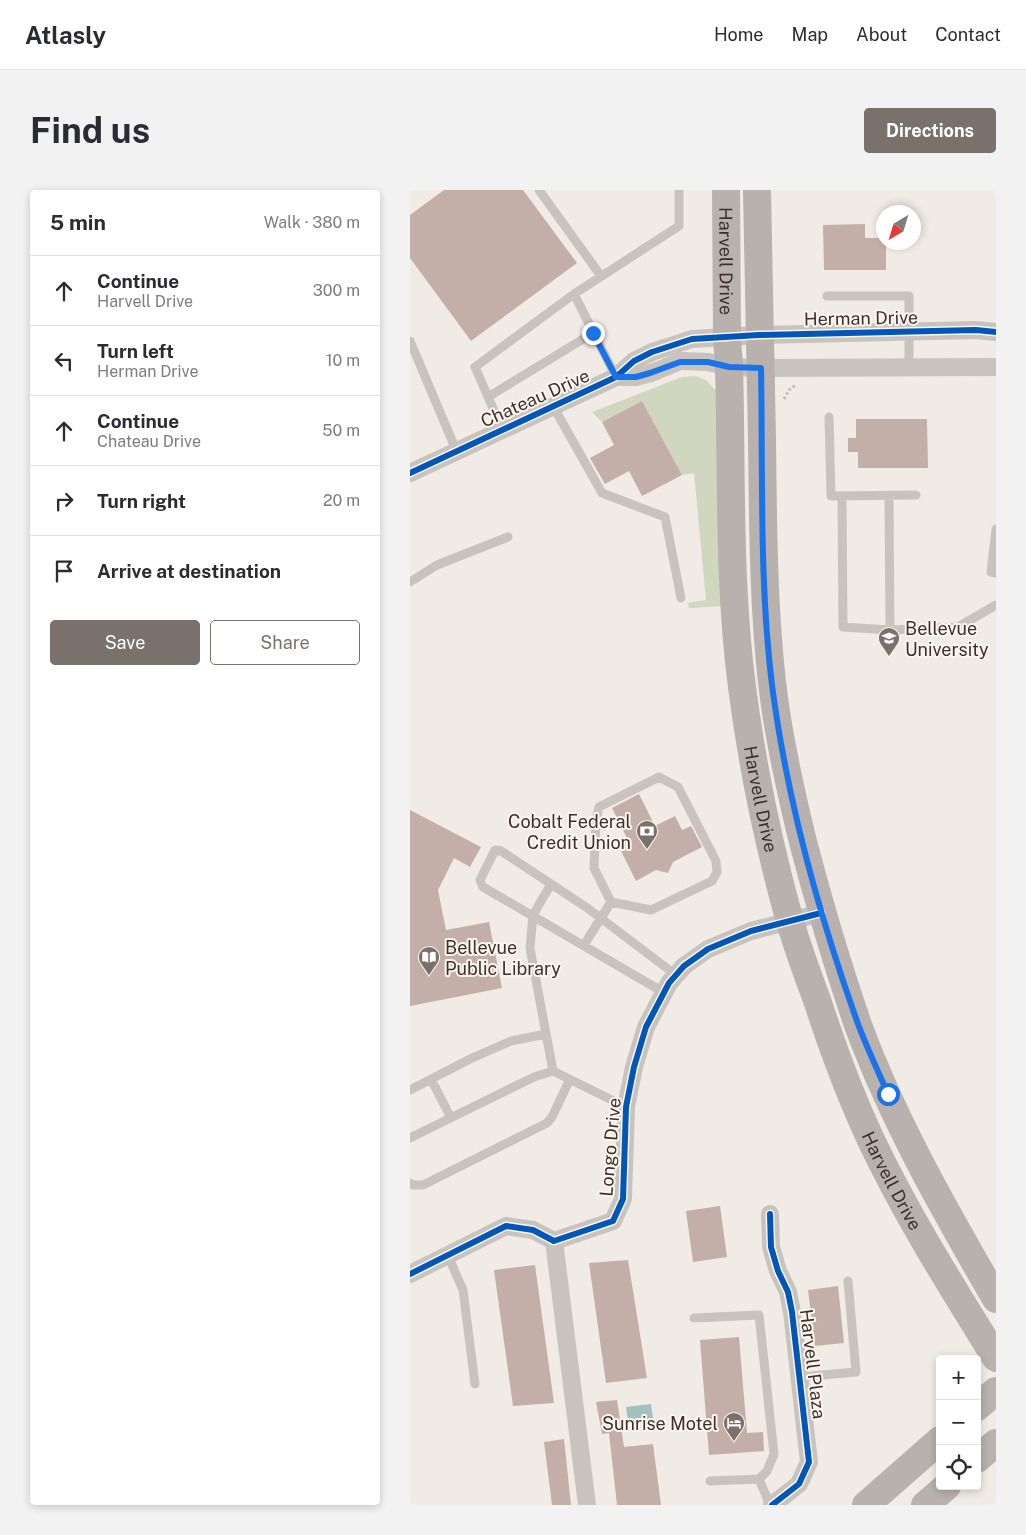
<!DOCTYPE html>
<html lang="en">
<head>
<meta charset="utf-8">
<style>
	body { margin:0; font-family:"Public Sans",sans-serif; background:#f2f2f3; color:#2b2b33 }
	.controls { position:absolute; right:15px; bottom:15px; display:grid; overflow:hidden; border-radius:5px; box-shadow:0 2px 8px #0003 }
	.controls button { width:45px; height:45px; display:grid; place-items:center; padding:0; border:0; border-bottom:1px solid #e1e1e2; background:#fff; color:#2b2b33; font:25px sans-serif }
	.compass { position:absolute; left:466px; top:15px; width:45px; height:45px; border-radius:50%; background:#fff; box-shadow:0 2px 8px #0003; rotate:218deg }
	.stop { position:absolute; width:15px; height:15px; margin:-11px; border:4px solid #1a73e8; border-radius:50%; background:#fff }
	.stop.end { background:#1a73e8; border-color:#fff; box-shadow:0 1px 5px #0008 }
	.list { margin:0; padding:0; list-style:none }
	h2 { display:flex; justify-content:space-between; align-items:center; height:65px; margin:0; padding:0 20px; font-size:21px }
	h2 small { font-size:16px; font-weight:400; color:#7c7c81 }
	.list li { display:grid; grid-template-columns:32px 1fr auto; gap:15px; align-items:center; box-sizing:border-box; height:70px; padding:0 20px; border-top:1px solid #e1e1e2 }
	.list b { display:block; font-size:19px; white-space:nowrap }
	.list p { margin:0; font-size:16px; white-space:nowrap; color:#7c7c81 }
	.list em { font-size:16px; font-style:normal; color:#7c7c81 }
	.actions { display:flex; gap:10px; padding:15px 20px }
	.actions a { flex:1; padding:11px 0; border:1px solid #7a716c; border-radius:5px; text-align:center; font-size:18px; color:#7a716c }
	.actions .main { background:#7a716c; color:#fff }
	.icon { flex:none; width:28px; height:28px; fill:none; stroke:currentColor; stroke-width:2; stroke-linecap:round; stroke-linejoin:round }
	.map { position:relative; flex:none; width:586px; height:1315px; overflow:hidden; border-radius:5px }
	header { display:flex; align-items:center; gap:30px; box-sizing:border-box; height:70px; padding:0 25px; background:#fff; border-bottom:1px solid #e1e1e2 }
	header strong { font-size:24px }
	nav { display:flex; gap:28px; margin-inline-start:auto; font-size:18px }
	.intro { display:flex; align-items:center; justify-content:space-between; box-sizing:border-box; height:120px; padding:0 30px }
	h1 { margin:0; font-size:35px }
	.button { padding:12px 22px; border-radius:5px; background:#7a716c; color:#fff; font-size:18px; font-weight:700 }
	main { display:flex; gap:30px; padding:0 30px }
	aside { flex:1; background:#fff; border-radius:5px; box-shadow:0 2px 8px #0003 }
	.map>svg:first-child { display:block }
</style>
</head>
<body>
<header>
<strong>Atlasly</strong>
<nav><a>Home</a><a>Map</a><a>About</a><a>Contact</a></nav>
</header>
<div class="intro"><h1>Find us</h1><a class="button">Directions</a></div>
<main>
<aside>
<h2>5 min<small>Walk · 380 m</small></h2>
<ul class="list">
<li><svg class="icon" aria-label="ahead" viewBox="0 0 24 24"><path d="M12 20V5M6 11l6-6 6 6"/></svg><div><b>Continue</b><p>Harvell Drive</p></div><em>300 m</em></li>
<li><svg class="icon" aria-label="left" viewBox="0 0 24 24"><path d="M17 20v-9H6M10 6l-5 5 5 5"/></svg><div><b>Turn left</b><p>Herman Drive</p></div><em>10 m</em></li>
<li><svg class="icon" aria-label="ahead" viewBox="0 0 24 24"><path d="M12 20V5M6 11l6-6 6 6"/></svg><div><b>Continue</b><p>Chateau Drive</p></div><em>50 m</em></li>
<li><svg class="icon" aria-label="right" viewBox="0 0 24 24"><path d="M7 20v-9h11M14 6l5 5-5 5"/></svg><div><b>Turn right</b></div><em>20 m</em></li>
<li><svg class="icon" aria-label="arrive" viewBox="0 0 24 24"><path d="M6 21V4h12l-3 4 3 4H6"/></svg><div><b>Arrive at destination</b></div></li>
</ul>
<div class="actions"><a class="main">Save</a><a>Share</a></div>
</aside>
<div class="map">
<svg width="586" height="1315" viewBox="0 0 586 1315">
	<rect width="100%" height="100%" fill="#f0ebe5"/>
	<path fill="#d1d6bf" d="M 286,186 L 296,190 L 309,204 L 316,416 L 279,418 L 278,413 L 296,410 L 284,283 L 272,285 L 232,211 L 192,232 L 182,222 L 272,187 Z"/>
	<path fill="#a1c2c1" d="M 241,1214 L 243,1228 L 218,1231 L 216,1217 Z"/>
	<path fill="#c3afa7" d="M 34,0 L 113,0 L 167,73 L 61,151 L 0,68 L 0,25 Z
		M 455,34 L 455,48 L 474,48 L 474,52 L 476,52 L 476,80 L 414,80 L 413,35 Z
		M 232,211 L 272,285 L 232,306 L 219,281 L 195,294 L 180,268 L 204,255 L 192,232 Z
		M 446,229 L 517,229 L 518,278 L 448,278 L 448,262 L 438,262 L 438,248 L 446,248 Z
		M 229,604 L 245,636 L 265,626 L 272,640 L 281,636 L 292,657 L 263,672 L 258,683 L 246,680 L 226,691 L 208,655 L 218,650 L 202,618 Z
		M 0,620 L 71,657 L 60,677 L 44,668 L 28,700 L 36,740 L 79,732 L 92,798 L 0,816 Z
		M 310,1016 L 317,1067 L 283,1072 L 276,1021 Z
		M 218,1070 L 237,1188 L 196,1193 L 179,1073 Z
		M 125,1075 L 144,1213 L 103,1216 L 84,1080 Z
		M 428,1096 L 434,1153 L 405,1156 L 398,1100 Z
		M 329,1147 L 337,1243 L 353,1242 L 354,1261 L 299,1265 L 290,1150 Z
		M 207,1210 L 214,1257 L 243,1254 L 251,1315 L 207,1315 L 199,1243 L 192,1244 L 186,1212 Z
		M 154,1249 L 161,1315 L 142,1315 L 134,1252 Z"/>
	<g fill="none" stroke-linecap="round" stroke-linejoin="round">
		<path stroke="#c2bbb6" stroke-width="3" stroke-dasharray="2.5 2.5" stroke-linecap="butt" d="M 374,209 L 379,200 L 386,195"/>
		<path stroke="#c9c3be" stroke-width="9" d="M 129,0 L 191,86
			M 164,104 L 206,187
			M 417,106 L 499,106 L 499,177
			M 0,151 L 46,260
			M 78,207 L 183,143
			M 143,216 L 192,303 L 255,327 L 271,408
			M 419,227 L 421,306 L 506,305
			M 92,239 L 65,177 L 164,104 L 269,36 L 269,0
			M 432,306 L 433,437 L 480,440
			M 479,306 L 480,440 L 548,437 L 586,415
			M 586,339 L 581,382 L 586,383
			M 0,392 L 27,375 L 98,347
			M 141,694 L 123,725 L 120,758 L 143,881 L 216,917
			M 174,755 L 201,712 L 241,720 L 302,691 L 307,682 L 306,671 L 268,597 L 249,587 L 189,617 L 186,631 L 184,678 L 201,712
			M 253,802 L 73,697 L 70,690 L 85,660 L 91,661 L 176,717 L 266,785
			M 21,889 L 41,928
			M 0,900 L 60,869 L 101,851 L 136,844
			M 0,948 L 124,887 L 143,881
			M 0,993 L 3,995 L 13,995 L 137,933 L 142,927 L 160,889
			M 38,1066 L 53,1100 L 65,1194
			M 284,1128 L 349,1125 L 364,1264 L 357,1281 L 349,1289 L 360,1315
			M 390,1187 L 446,1182 L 438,1091
			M 300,1291 L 349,1289"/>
		<path stroke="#c9c3be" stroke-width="18" d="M 206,187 L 226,187 L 241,183 L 271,171 L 298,172 L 319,177 L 351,178 L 586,177
			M 0,283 L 206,187 L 224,171 L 242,162 L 282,149 L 349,145 L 566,140 L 586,142
			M 360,1024 L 361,1057 L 368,1081 L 378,1102 L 382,1122 L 399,1272 L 389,1294 L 362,1315
			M 144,1051 L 177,1315
			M 0,1084 L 96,1036 L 123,1040 L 144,1051 L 203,1031 L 213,1009 L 216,917 L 224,877 L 236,837 L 259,793 L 274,776 L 298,759 L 341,741 L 411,723"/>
		<g stroke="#b8b1ad" stroke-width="28">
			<path id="s1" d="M 316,0 L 317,147 L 319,177 C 322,283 318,391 332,497 C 342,575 358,652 379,728 C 387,757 398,785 408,813 C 423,859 440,905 461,950 C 497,1026 542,1097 586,1168"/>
			<path d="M 347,0 C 348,83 351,166 352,249 C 353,330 353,412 362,492 C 368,546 380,599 393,652 C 409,713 427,774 448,835 C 483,930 535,1021 586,1109"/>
			<path d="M 567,1217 L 586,1201"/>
			<path d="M 567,1269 L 586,1253"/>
			<path d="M 456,1315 L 530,1250"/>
			<path d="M 515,1315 L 537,1296"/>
		</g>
		<g stroke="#fbf5ee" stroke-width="9">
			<path id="cycleway" d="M 0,283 L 206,187 L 224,171 L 242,162 L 282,149 L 349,145 L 566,140 L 586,142
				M 360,1024 L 361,1057 L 368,1081 L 378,1102 L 382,1122 L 399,1272 L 389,1294 L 362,1315
				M 0,1084 L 96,1036 L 123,1040 L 144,1051 L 203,1031 L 213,1009 L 216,917 L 224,877 L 236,837 L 259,793 L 274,776 L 298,759 L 341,741 L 411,723"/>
		</g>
		<use href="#cycleway" stroke="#0057b8" stroke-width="6"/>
	</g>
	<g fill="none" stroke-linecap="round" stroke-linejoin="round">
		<path stroke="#1a73e8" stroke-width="6" d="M 183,143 L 206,187 L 226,187 L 240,183 L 270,172 L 298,172 L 319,177 L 351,178 C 353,283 349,390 362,495 C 377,611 409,725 448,834 C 457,858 468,881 478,904"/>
	</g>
	<defs>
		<g id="university-pin" transform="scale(1.125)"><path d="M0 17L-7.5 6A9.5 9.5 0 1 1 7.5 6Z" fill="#7a716c" stroke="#fbf5ee"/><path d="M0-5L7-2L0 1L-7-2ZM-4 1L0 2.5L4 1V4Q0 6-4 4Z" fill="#fff"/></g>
		<g id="bank-pin" transform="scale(1.125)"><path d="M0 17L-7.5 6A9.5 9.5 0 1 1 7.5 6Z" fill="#7a716c" stroke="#fbf5ee"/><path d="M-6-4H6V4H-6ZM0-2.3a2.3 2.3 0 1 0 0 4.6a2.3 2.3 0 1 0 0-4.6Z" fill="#fff"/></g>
		<g id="library-pin" transform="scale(1.125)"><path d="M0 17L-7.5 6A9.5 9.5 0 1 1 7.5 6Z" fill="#7a716c" stroke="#fbf5ee"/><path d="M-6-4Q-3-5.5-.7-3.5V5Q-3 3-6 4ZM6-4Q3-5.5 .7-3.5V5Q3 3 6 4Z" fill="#fff"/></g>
		<g id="hotel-pin" transform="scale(1.125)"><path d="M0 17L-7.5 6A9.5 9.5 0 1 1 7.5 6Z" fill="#7a716c" stroke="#fbf5ee"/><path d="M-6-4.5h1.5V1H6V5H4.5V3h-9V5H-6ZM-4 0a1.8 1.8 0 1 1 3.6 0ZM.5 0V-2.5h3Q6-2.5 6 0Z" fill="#fff"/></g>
	</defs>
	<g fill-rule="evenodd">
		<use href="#university-pin" x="479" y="448"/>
		<use href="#bank-pin" x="237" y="641"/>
		<use href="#library-pin" x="19" y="767"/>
		<use href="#hotel-pin" x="324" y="1233"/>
	</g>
	<g text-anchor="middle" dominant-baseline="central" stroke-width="4" stroke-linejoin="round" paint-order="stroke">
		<g font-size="18" fill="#3b302b" stroke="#fbf5ee">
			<text stroke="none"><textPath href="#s1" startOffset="71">Harvell Drive</textPath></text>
			<text transform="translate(451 128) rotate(-1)">Herman Drive</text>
			<text transform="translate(125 208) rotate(-24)">Chateau Drive</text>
			<text stroke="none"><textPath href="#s1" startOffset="611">Harvell Drive</textPath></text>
			<text transform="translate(200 957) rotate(-85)">Longo Drive</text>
			<text stroke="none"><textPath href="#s1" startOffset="1016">Harvell Drive</textPath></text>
			<text transform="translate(403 1174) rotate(83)">Harvell Plaza</text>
		</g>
		<g font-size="18" fill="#3b302b" stroke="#fbf5ee" text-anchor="start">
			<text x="495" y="438">Bellevue<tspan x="495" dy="21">University</tspan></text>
			<text x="221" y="631" text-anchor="end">Cobalt Federal<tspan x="221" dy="21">Credit Union</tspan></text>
			<text x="35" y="757">Bellevue<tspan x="35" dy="21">Public Library</tspan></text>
			<text x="308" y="1233" text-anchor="end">Sunrise Motel</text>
		</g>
	</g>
</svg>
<div class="controls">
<button>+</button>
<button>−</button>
<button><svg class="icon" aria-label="locate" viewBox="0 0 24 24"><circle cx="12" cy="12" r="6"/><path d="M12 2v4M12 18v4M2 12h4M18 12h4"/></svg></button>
</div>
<svg class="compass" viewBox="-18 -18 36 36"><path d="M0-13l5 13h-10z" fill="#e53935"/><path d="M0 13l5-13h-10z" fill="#7c7c81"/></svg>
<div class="stop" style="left:478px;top:904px"></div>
<div class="stop end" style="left:183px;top:143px"></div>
</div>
</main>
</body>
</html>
